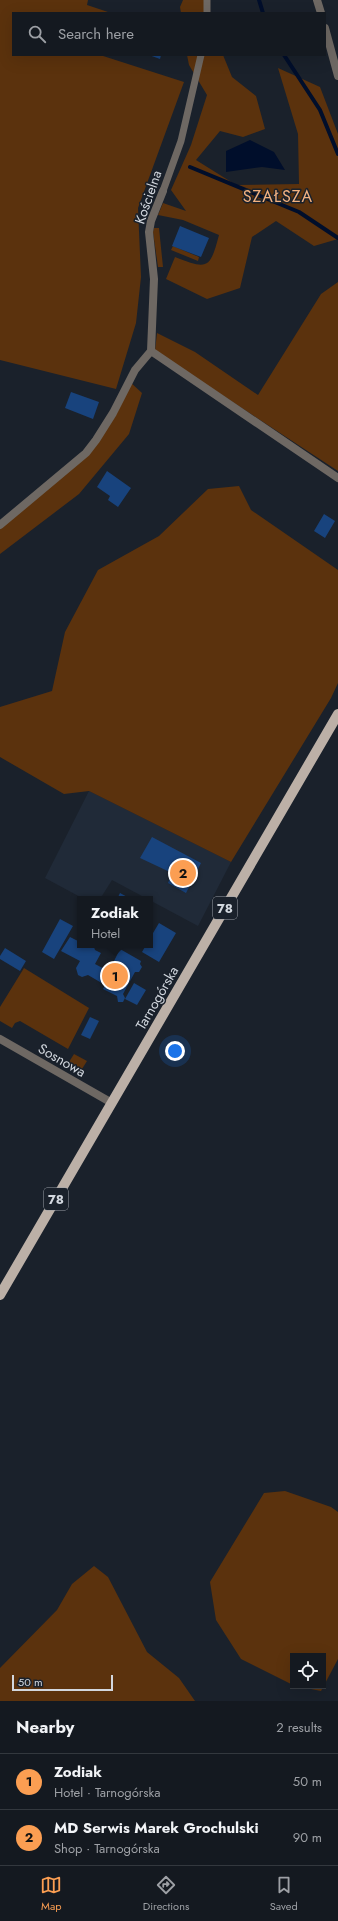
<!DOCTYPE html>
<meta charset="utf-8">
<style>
:root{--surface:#141920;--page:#21262d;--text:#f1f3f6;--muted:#9da0a5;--line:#33383e;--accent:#fb9e52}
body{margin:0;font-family:Jost,sans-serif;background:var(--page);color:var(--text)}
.controls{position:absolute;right:12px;bottom:12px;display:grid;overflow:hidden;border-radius:0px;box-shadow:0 4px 16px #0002}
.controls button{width:36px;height:36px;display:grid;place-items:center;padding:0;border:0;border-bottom:1px solid var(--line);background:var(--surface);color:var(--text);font:20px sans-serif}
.scale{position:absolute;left:12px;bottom:10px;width:101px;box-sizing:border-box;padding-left:4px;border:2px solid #d2d7de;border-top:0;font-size:11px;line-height:14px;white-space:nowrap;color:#d2d7de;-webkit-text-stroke:3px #1a212b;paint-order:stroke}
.you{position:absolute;left:175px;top:1051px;width:14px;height:14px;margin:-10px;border:3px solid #fff;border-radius:50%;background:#1a73e8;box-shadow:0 0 0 6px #1a73e833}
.badge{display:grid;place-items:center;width:26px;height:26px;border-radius:50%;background:var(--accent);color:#111;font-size:13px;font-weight:700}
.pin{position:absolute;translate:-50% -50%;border:2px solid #fff;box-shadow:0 1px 4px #0006}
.popup{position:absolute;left:77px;top:896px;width:76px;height:52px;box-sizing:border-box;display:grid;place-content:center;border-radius:0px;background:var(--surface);filter:drop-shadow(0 1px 3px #0005);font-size:13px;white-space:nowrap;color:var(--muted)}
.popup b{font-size:15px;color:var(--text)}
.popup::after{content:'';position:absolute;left:50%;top:100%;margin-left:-8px;border:8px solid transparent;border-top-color:var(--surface)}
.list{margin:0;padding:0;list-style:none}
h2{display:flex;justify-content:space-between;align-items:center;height:52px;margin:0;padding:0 16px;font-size:17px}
h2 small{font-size:13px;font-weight:400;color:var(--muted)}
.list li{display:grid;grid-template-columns:26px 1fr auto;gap:12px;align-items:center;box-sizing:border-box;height:56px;padding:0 16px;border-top:1px solid var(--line)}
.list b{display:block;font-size:15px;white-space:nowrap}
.list p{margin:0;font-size:13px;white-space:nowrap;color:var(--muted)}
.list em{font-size:13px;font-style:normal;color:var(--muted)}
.icon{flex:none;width:22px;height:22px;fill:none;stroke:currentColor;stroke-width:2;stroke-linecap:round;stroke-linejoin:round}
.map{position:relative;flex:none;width:338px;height:1701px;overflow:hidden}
.search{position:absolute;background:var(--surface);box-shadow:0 4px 16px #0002;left:12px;right:12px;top:12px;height:44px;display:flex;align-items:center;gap:10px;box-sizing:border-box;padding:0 14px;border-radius:0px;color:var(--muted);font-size:15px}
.sheet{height:164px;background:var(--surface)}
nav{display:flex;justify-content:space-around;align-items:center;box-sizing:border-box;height:56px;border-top:1px solid var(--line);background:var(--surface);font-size:11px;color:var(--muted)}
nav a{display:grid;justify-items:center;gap:2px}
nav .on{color:var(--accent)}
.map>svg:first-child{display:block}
.built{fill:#202a38}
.green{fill:#5b320d}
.water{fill:#000e2b}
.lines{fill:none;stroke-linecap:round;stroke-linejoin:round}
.stream{stroke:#000e2b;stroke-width:4}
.building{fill:#18437d}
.service{stroke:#6e6863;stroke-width:7}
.minor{stroke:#6e6863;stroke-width:8}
.primary{stroke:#bcb0a7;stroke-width:10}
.labels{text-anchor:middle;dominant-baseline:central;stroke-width:3;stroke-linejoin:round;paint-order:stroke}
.shield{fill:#1a212b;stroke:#9ba0a8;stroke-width:1}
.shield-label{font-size:13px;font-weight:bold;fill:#d2d7de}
.street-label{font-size:14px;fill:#d2d7de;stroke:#1a212b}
.quarter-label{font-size:16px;letter-spacing:1px;fill:#f2b180;stroke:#1a212b}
</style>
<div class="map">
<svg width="338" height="1701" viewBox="0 0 338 1701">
<rect width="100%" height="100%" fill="#1a212b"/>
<path class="built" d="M89 791 231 862 198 926 112 880 100 899H84L45 878Z"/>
<path class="green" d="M0 0H88L87 5 111 13H13V55H100L184 82 138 208 141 277 136 323 116 389 0 360Z
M183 0H207L210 13H181L180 7Z
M187 55H223L232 77 256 96 265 129 243 137 220 131 196 160 236 185 299 184 298 134 278 68 320 87 338 134V239L314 246 276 221 252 237 240 288 207 299 166 279 175 257C208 270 210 269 219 235L183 220 158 215 163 203 186 211 171 190 191 145 207 95 189 65Z
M154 228H159L163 267H158L153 232Z
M173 246 199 257 198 261 171 250Z
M338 282V471L155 351 157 333 195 352 258 395 321 294Z
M129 381 142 393 129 434 79 494 0 554V525L86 453Z
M239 486 251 510 338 570V683L331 698 231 862 89 791 64 794 0 757V707L52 691 65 632 98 570 159 536 208 489Z
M24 968 89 1008 68 1049 20 1021 15 1023 12 1028 0 1021V1007Z
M74 1054 87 1061 82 1069 69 1062Z
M285 1491 331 1507 338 1512V1659L321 1691 296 1686H323V1656H293V1685L241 1659 216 1620 210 1582 264 1493Z
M94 1566 108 1577 147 1652 179 1678 195 1701H0V1668L57 1610 72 1584Z"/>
<path class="water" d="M250 140 274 152 285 170 262 167 226 172V151Z"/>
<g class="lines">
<path class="stream" d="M259 0 263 13
M284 55 320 110 338 154
M190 167 299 212 338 238"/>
</g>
<path class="building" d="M149 55H161L160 59Z
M180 226 209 238 201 257 172 246Z
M71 392 99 402 93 419 65 408Z
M107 471 131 488 118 507 108 500 110 496 97 487Z
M324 514 335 521 325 538 314 531Z
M152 837 201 863 186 893 168 883 172 873 140 858Z
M120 893 131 899H117Z
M60 919 73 926 54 959 42 952Z
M159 923 176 933 159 962 142 952 146 945H150V938Z
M70 937 80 942V945L94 947 95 950 101 953 95 964 112 973 117 963 114 961 120 949 141 961 140 964 142 967 139 972H135L123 994 125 998 123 1002H118L117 996 103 989 105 985 88 975 82 977 78 975 76 968 80 961 61 951Z
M5 948 26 961 20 971 0 959V956Z
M134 983 146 990 137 1005 125 999Z
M90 1017 99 1021 90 1039 81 1035Z"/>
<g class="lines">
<path class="service" d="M207 0V13
M163 191 181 141 201 55"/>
<path class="minor" d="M317 0 321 13
M325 28 338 76
M151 351 338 478
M0 525 86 453 96 440 113 413 135 370 151 351 154 279 149 232 151 221 163 191
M0 1039 112 1103"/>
<path class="primary" d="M0 1295 338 714"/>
</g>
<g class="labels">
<g class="shield">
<rect x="213" y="897" width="24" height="22" rx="3"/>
<rect x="44" y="1188" width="24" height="22" rx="3"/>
</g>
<g class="shield-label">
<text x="225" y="908">78</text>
<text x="56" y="1199">78</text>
</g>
<g class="street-label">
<text transform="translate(148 197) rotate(-71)">Kościelna</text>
<text transform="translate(157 998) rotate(-60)">Tarnogórska</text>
<text transform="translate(62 1060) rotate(30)">Sosnowa</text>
</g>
<g class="quarter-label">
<text x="278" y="196">SZAŁSZA</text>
</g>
</g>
</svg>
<div class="controls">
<button><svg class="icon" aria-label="locate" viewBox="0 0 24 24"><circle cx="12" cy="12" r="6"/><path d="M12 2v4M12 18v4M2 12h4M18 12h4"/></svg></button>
</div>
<div class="scale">50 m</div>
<div class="you"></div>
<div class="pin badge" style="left:115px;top:976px">1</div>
<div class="popup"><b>Zodiak</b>Hotel</div>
<div class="pin badge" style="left:183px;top:873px">2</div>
<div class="search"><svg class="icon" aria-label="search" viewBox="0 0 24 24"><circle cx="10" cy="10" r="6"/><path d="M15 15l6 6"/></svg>Search here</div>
</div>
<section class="sheet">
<h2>Nearby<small>2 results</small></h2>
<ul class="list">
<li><span class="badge">1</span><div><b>Zodiak</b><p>Hotel · Tarnogórska</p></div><em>50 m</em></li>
<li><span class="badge">2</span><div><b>MD Serwis Marek Grochulski</b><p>Shop · Tarnogórska</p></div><em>90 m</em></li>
</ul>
</section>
<nav>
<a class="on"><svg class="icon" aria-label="map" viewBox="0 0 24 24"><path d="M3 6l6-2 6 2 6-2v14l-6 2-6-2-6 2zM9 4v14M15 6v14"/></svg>Map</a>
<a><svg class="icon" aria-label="directions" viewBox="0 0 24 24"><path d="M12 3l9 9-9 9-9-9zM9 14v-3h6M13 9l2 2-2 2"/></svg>Directions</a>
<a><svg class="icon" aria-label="saved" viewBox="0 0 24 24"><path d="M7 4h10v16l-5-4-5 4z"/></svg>Saved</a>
</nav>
